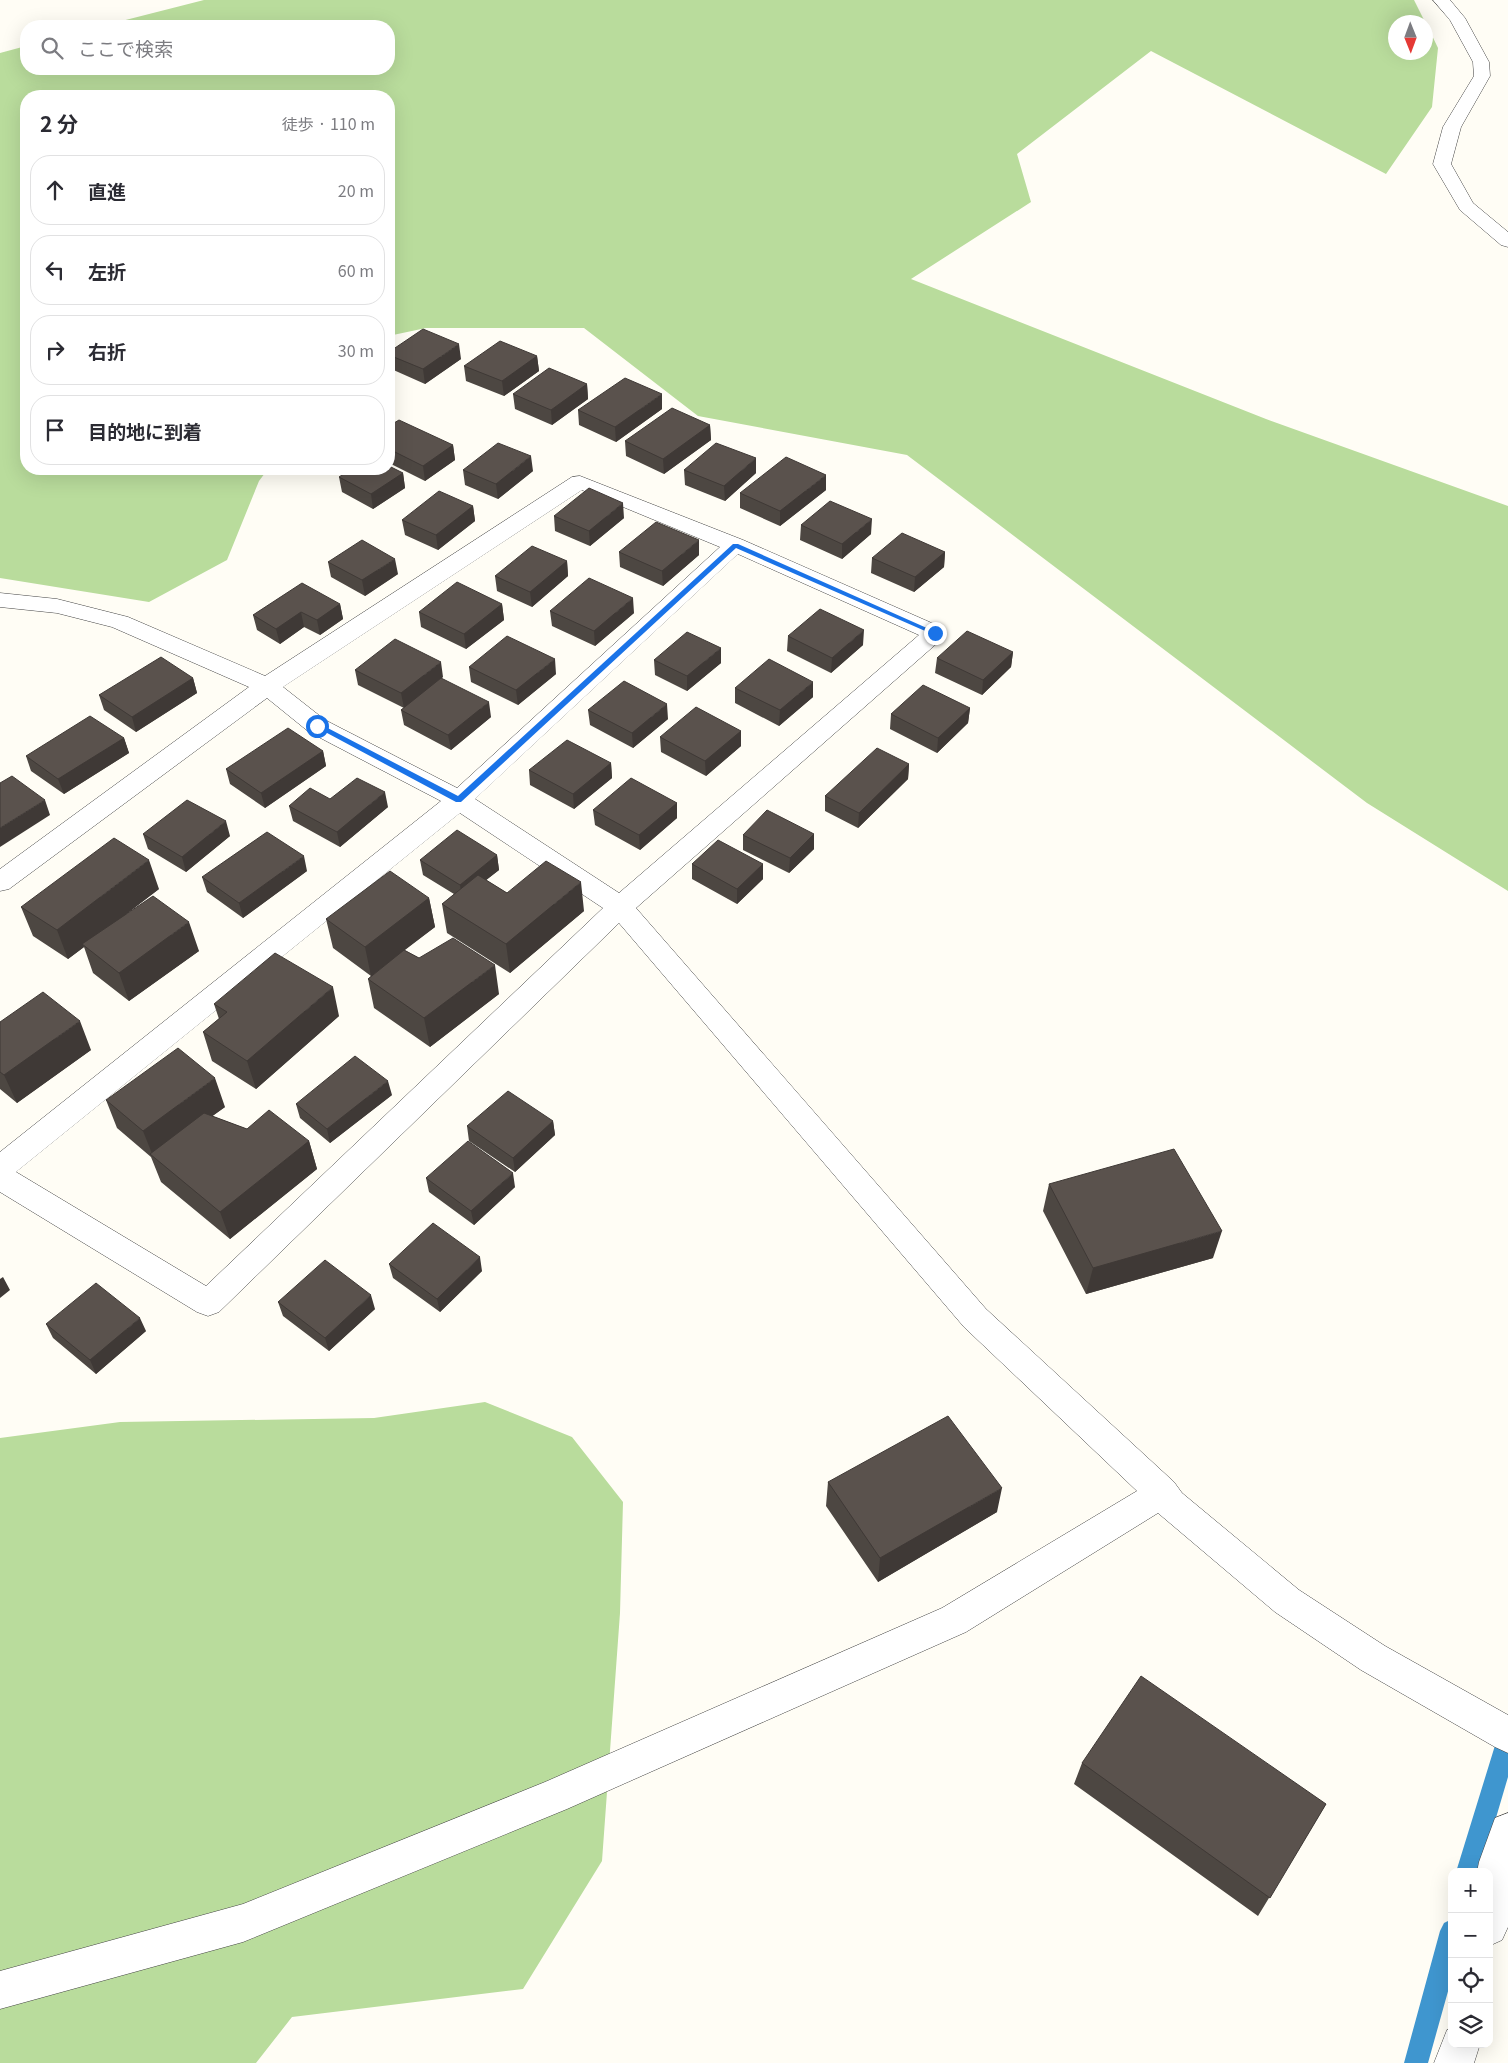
<!DOCTYPE html>
<html lang="ja">
<meta charset="utf-8">
<style>
:root{--surface:#fff;--page:#f7f7f7;--text:#2b2b33;--muted:#7c7c81;--line:#e1e1e2}
body{margin:0;font-family:Georgia,"Noto Sans JP",serif;background:var(--page);color:var(--text)}
.controls{position:absolute;right:15px;bottom:15px;display:grid;overflow:hidden;border-radius:10px;box-shadow:0 5px 20px #0002}
.controls button{width:45px;height:45px;display:grid;place-items:center;padding:0;border:0;border-bottom:1px solid var(--line);background:var(--surface);color:var(--text);font:25px sans-serif}
.compass{position:absolute;left:1388px;top:15px;width:45px;height:45px;border-radius:50%;background:var(--surface);box-shadow:0 5px 20px #0002;rotate:179deg}
.stop{position:absolute;width:15px;height:15px;margin:-11px;border:4px solid #1a73e8;border-radius:50%;background:#fff}
.stop.end{background:#1a73e8;border-color:#fff;box-shadow:0 1px 5px #0008}
.list{margin:0;padding:0;list-style:none}
h2{display:flex;justify-content:space-between;align-items:center;height:65px;margin:0;padding:0 20px;font-size:21px}
h2 small{font-size:16px;font-weight:400;color:var(--muted)}
.list li{display:grid;grid-template-columns:32px 1fr auto;gap:15px;align-items:center;box-sizing:border-box;height:70px;margin:0 10px 10px;padding:0 10px;border:1px solid var(--line);border-radius:20px}
.list b{display:block;font-size:19px;white-space:nowrap}
.list em{font-size:16px;font-style:normal;color:var(--muted)}
.icon{flex:none;width:28px;height:28px;fill:none;stroke:currentColor;stroke-width:2;stroke-linecap:round;stroke-linejoin:round}
.map{position:relative;flex:none;width:1508px;height:2063px;overflow:hidden}
.search{position:absolute;background:var(--surface);box-shadow:0 5px 20px #0002;left:20px;top:20px;width:375px;height:55px;display:flex;align-items:center;gap:12px;box-sizing:border-box;padding:0 18px;border-radius:20px;color:var(--muted);font-size:19px}
.panel{position:absolute;background:var(--surface);box-shadow:0 5px 20px #0002;left:20px;top:90px;width:375px;height:385px;border-radius:20px}
.map>svg:first-child{display:block}
.forest{fill:#b9dc9c}
.lines{fill:none;stroke-linecap:round;stroke-linejoin:round}
.stream{fill:#3f96cf;fill-rule:evenodd}
.minor-casing{stroke:#444;stroke-width:1}
.minor{fill:#fff;fill-rule:evenodd}
.wall{fill:#4d4742}
.shaded-wall{fill:#3f3936}
.building{fill:#5a524d;stroke:#3f3936}
.route{fill:#1a73e8}
</style>
<div class="map">
<svg width="1508" height="2063" viewBox="0 0 1508 2063">
<rect width="100%" height="100%" fill="#fffdf5"/>
<path class="forest" d="M204 0H1414L1425 22H1396V52H1426V23L1438 48 1432 107 1386 174 1151 51 1017 154 1031 202 911 279 1266 419 1508 506V891L1367 803 907 455 698 416 584 328H426L393 335 389 338V96H26V469H268L259 481 227 560 149 602 0 578V53L26 46V69H389V26H102Z
M485 1402 572 1437 623 1502 620 1613 602 1861 523 1989 292 2017 256 2063H0V1438L120 1422 374 1418Z"/>
<g class="lines">
<path class="stream" d="M1508 1728V1777L1480 1872H1456L1497 1739 1500 1731Z
M1452 1919V1977L1428 2063H1404L1440 1931 1444 1923Z"/>
<defs>
<path id="minor" d="M1433 0H1450L1465 18 1489 62 1490 76 1461 127 1451 164 1473 203 1508 232V247L1501 245 1460 210 1433 164 1443 127 1474 76 1473 62 1450 20Z
M580 476 743 540 943 628 946 633 943 638 636 908 986 1309 1174 1482 1182 1493 1299 1590 1385 1646 1508 1715V1753L1495 1747 1361 1670 1275 1612 1158 1513 966 1632 567 1809 243 1942 0 2009V1971L243 1904 545 1782 942 1608 1137 1491 964 1327 619 923 219 1312 208 1316 197 1312 0 1192V1152L441 801 309 732 267 698 9 889 0 891V869L249 687 112 627 57 613 0 607V593L57 599 128 617 265 676 572 477ZM582 490 720 547 457 788 325 720 283 687ZM738 554 919 635 619 893 475 799ZM460 813 603 908 206 1286 16 1172Z
M1508 1813V1927L1502 1940 1489 1946V1872H1477L1479 1862 1495 1818Z
M1452 2028V2044H1480L1474 2063H1434L1447 2030Z"/>
</defs>
<use href="#minor" class="minor-casing"/>
<use href="#minor" class="minor"/>
</g>
<path class="wall" d="M389 352 461 359 425 384 389 368Z
M537 356 539 371 504 396 466 381 464 366Z
M587 384 588 399 552 425 515 409 513 394Z
M662 409 616 442 579 425 578 410Z
M710 425 711 440 664 474 626 456 625 441Z
M389 426 453 445 455 460 425 481 389 463Z
M463 470 533 471 498 499 465 485Z
M684 470 756 473 725 501 685 485Z
M403 473 405 488 373 509 342 492 339 477Z
M826 490 780 526 740 508V493Z
M473 506 475 521 438 550 405 535 402 520Z
M554 516 624 518 590 546 555 531Z
M801 525 871 534 842 559 800 540Z
M619 552 699 555 663 586 620 567Z
M945 552 944 567 914 592 871 573 872 558Z
M567 561 568 576 532 607 497 591 495 576Z
M328 562 398 574 365 596 331 577Z
M340 604 343 619 320 635 304 627 280 644 257 630 253 615Z
M502 604 504 620 466 649 421 627 419 612Z
M550 611 634 613 595 646 552 626Z
M788 636 863 645 831 673 787 651Z
M1013 652 1011 667 982 695 935 673 937 658Z
M654 660 721 663 687 691 655 675Z
M469 667 556 674 518 705 471 682Z
M355 670 443 677 441 678 491 717 451 750 404 725 401 710 404 708 358 685Z
M193 678 197 693 136 732 104 710 99 695Z
M735 688 813 697 779 726 735 703Z
M970 708 968 723 937 753 890 729 891 714Z
M588 710 668 719 633 748 590 725Z
M741 731V746L706 776 661 752 660 737Z
M124 738 129 753 64 794 31 771 26 756Z
M323 751 326 766 265 808 230 784 226 769Z
M611 763 612 778 574 809 530 785 529 770Z
M909 764 908 779 858 828 825 811V796Z
M330 799 388 807 340 847 293 821 289 806Z
M677 803V818L640 850 595 825 593 810Z
M143 834 230 836 186 872 148 849Z
M743 835 814 849 789 873 743 850Z
M497 855 499 870 486 880 507 893 584 911 510 973 447 933 442 904 454 894 423 875 420 860Z
M692 864H763V879L737 904 692 879Z
M307 871 243 918 207 892 202 877Z
M159 889 126 914 199 951 129 1001 93 973 84 947 68 959 33 936 21 907Z
M429 898 435 927 404 950 419 958 499 994 430 1047 374 1008 368 979 371 976 333 948 326 919Z
M214 1004 339 1016 256 1089 212 1061 203 1032 219 1019Z
M0 1022 91 1050 17 1103 0 1089Z
M392 1095 330 1143 300 1118 296 1104Z
M106 1100 225 1107 212 1116 247 1129 309 1141 317 1169 230 1239 161 1182 151 1157 117 1128Z
M553 1121 555 1135 515 1172 469 1141 467 1126Z
M426 1178 515 1187 474 1225 429 1192Z
M1049 1184 1213 1258 1086 1294 1043 1211Z
M389 1264 482 1271 440 1312 393 1278Z
M278 1302 375 1309 329 1351 283 1316Z
M46 1324 146 1331 96 1374 53 1338Z
M828 1482 997 1512 878 1582 826 1506Z
M1082 1763 1326 1804 1258 1916 1074 1784Z"/>
<path class="shaded-wall" d="M459 344 461 359 425 384 423 369Z
M537 356 539 371 504 396 502 381Z
M587 384 588 399 552 425 551 410Z
M389 390 390 400 389 401Z
M662 394V409L616 442 615 427Z
M710 425 711 440 664 474 663 459Z
M453 445 455 460 425 481 423 466Z
M531 456 533 471 498 499 496 484Z
M756 458V473L725 501 724 486Z
M403 473 405 488 373 509 371 494Z
M826 475V490L780 526V511Z
M623 503 624 518 590 546 589 531Z
M473 506 475 521 438 550 436 535Z
M872 519 871 534 842 559V544Z
M699 540V555L663 586 662 571Z
M945 552 944 567 914 592 915 577Z
M395 559 398 574 365 596 362 580Z
M567 561 568 576 532 607 530 592Z
M633 598 634 613 595 646 594 631Z
M340 604 343 619 320 635 317 620Z
M502 604 504 620 466 649 464 634Z
M301 612 304 627 280 644 276 629Z
M864 630 863 645 831 673 832 658Z
M721 648V663L687 691V676Z
M1013 652 1011 667 982 695 983 680Z
M555 659 556 674 518 705 516 690Z
M441 662 443 677 404 708 401 693Z
M193 678 197 693 136 732 132 717Z
M813 682V697L779 726 780 710Z
M489 702 491 717 451 750 448 735Z
M667 704 668 719 633 748 632 733Z
M970 708 968 723 937 753 938 738Z
M741 731V746L706 776 705 761Z
M124 738 129 753 64 794 58 779Z
M323 751 326 766 265 808 261 793Z
M611 763 612 778 574 809 573 794Z
M909 764 908 779 858 828 859 813Z
M385 792 388 807 340 847 337 832Z
M45 800 50 815 0 847V828Z
M677 803V818L640 850 639 835Z
M226 821 230 836 186 872 182 857Z
M814 834V849L789 873 790 858Z
M497 855 499 870 462 899 460 885Z
M304 856 307 871 243 918 239 903Z
M149 860 159 889 85 946 82 944 84 947 68 959 57 930Z
M763 864V879L737 904V889Z
M581 882 584 911 510 973 506 944Z
M429 898 435 927 371 976 365 947Z
M189 922 199 951 129 1001 119 973Z
M495 965 499 994 430 1047 424 1018Z
M333 987 339 1016 256 1089 247 1061Z
M80 1021 91 1050 17 1103 4 1075Z
M215 1078 225 1107 155 1158 153 1156 143 1131Z
M388 1081 392 1095 330 1143 327 1129Z
M553 1121 555 1135 515 1172 513 1158Z
M309 1141 317 1169 230 1239 220 1212Z
M513 1173 515 1187 474 1225 471 1211Z
M1222 1231 1213 1258 1086 1294 1093 1268Z
M480 1257 482 1271 440 1312 437 1299Z
M3 1277 10 1290 0 1298V1279Z
M371 1295 375 1309 329 1351 325 1338Z
M140 1318 146 1331 96 1374 90 1360Z
M1002 1488 997 1512 878 1582 880 1558Z"/>
<path class="building" d="M423 329 459 344 423 369 389 355V352Z
M500 341 537 356 502 381 464 366Z
M549 368 587 384 551 410 513 394Z
M625 378 662 394 615 427 578 410Z
M672 408 710 425 663 459 625 441Z
M399 420 453 445 423 466 389 449V426Z
M498 443 531 456 496 484 463 470Z
M716 443 756 458 724 486 684 470Z
M786 457 826 475 780 511 740 493Z
M389 466 403 473 371 494 339 477 351 469H389Z
M589 488 623 503 589 531 554 516Z
M439 491 473 506 436 535 402 520Z
M830 501 872 519 842 544 801 525Z
M656 522 699 540 662 571 619 552Z
M902 533 945 552 915 577 872 558Z
M362 540 395 559 362 580 328 562Z
M532 546 567 561 530 592 495 576Z
M589 578 633 598 594 631 550 611Z
M457 582 502 604 464 634 419 612Z
M302 583 340 604 317 620 301 612 276 629 253 615Z
M820 609 864 630 832 658 788 636Z
M967 631 1013 652 983 680 937 658Z
M687 632 721 648 687 676 654 660Z
M507 636 555 659 516 690 469 667Z
M395 639 441 662 401 693 355 670Z
M161 657 193 678 132 717 99 695Z
M769 659 813 682 780 710 735 688Z
M441 678 489 702 448 735 401 710Z
M624 681 667 704 632 733 588 710Z
M923 685 970 708 938 738 891 714Z
M696 707 741 731 705 761 660 737Z
M90 716 124 738 58 779 26 756Z
M288 728 323 751 261 793 226 769Z
M567 740 611 763 573 794 529 770Z
M877 748 909 764 859 813 825 796Z
M12 776 45 800 0 828V783Z
M357 778 385 792 337 832 289 806 310 788 330 799Z
M631 778 677 803 639 835 593 810Z
M187 800 226 821 182 857 143 834Z
M767 810 814 834 790 858 743 835Z
M457 830 497 855 460 885 420 860Z
M267 832 304 856 239 903 202 877Z
M114 838 149 860 57 930 21 907Z
M718 840 763 864 737 889 692 864Z
M546 861 581 882 506 944 442 904 478 875 507 893Z
M390 871 429 898 365 947 326 919Z
M153 896 189 922 119 973 82 944Z
M453 938 495 965 424 1018 368 979 404 950 419 958Z
M275 953 333 987 247 1061 203 1032 227 1012 214 1004Z
M43 992 80 1021 4 1075 0 1072V1022Z
M178 1048 215 1078 143 1131 106 1100Z
M355 1056 388 1081 327 1129 296 1104Z
M508 1091 553 1121 513 1158 467 1126Z
M269 1110 309 1141 220 1212 150 1154 204 1113 247 1129Z
M468 1141 513 1173 471 1211 426 1178Z
M1174 1149 1222 1231 1093 1268 1049 1184Z
M433 1223 480 1257 437 1299 389 1264Z
M325 1260 371 1295 325 1338 278 1302Z
M96 1283 140 1318 90 1360 46 1324Z
M948 1416 1002 1488 880 1558 828 1482Z
M1141 1676 1326 1804 1270 1898 1082 1763Z"/>
<path class="route" d="M733 544H738L938 633 932 634 736 548 461 802H456L314 726 320 724 458 796Z"/>
</svg>
<div class="controls">
<button>+</button>
<button>−</button>
<button><svg class="icon" aria-label="locate" viewBox="0 0 24 24"><circle cx="12" cy="12" r="6"/><path d="M12 2v4M12 18v4M2 12h4M18 12h4"/></svg></button>
<button><svg class="icon" aria-label="layers" viewBox="0 0 24 24"><path d="M12 4l9 5-9 5-9-5zM3 14l9 5 9-5"/></svg></button>
</div>
<svg class="compass" viewBox="-18 -18 36 36"><path d="M0-13l5 13h-10z" fill="#e53935"/><path d="M0 13l5-13h-10z" fill="#7c7c81"/></svg>
<div class="stop" style="left:317px;top:726px"></div>
<div class="stop end" style="left:935px;top:633px"></div>
<div class="search"><svg class="icon" aria-label="search" viewBox="0 0 24 24"><circle cx="10" cy="10" r="6"/><path d="M15 15l6 6"/></svg>ここで検索</div>
<section class="panel">
<h2>2 分<small>徒歩 · 110 m</small></h2>
<ul class="list">
<li><svg class="icon" aria-label="ahead" viewBox="0 0 24 24"><path d="M12 20V5M6 11l6-6 6 6"/></svg><div><b>直進</b></div><em>20 m</em></li>
<li><svg class="icon" aria-label="left" viewBox="0 0 24 24"><path d="M17 20v-9H6M10 6l-5 5 5 5"/></svg><div><b>左折</b></div><em>60 m</em></li>
<li><svg class="icon" aria-label="right" viewBox="0 0 24 24"><path d="M7 20v-9h11M14 6l5 5-5 5"/></svg><div><b>右折</b></div><em>30 m</em></li>
<li><svg class="icon" aria-label="arrive" viewBox="0 0 24 24"><path d="M6 21V4h12l-3 4 3 4H6"/></svg><div><b>目的地に到着</b></div></li>
</ul>
</section>
</div>
